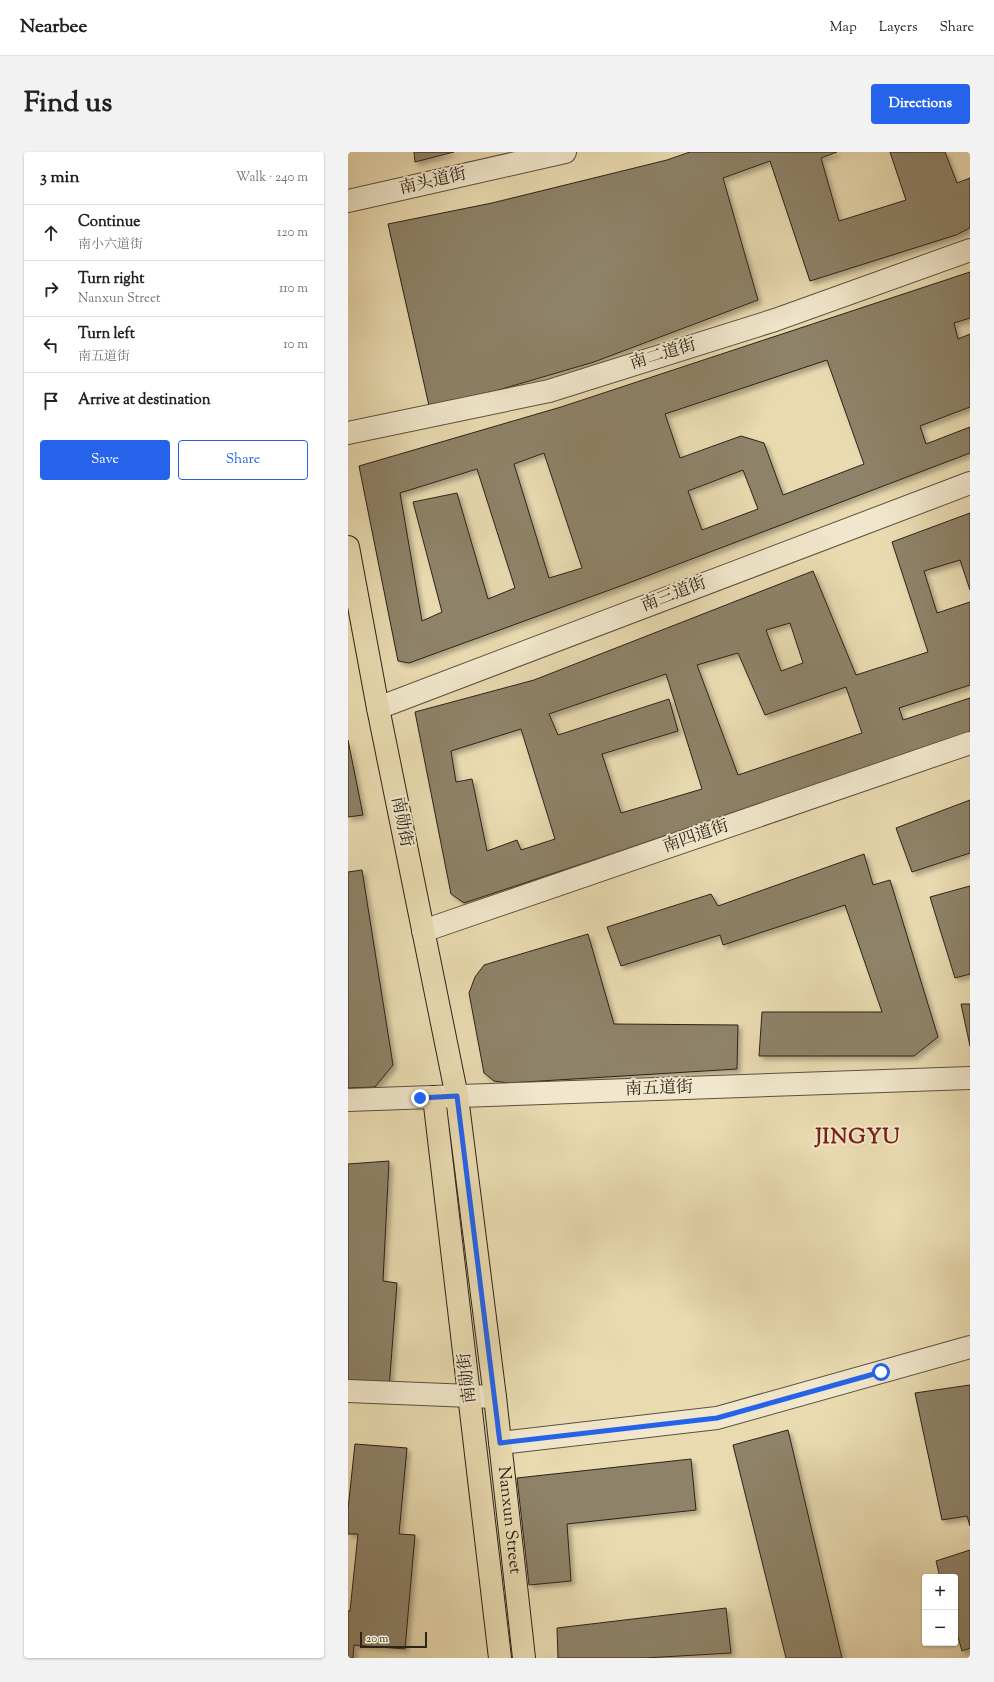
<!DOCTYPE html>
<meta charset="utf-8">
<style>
:root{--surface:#fff;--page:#f2f2f2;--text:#222;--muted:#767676;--line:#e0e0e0;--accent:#2563eb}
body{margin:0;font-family:"Sorts Mill Goudy","Noto Serif SC",serif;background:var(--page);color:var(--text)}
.controls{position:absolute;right:12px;bottom:12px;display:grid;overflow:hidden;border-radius:4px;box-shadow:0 1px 3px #0004}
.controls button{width:36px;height:36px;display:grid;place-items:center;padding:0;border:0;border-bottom:1px solid var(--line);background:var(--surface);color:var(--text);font:20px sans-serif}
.scale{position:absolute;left:12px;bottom:10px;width:67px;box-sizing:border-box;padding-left:4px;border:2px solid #2c2319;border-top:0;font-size:11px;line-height:14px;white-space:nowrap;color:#2c2319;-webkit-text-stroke:3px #f1e7cc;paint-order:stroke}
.stop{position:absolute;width:12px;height:12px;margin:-9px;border:3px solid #2563eb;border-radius:50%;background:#fff}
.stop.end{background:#2563eb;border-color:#fff;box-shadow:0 1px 4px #0008}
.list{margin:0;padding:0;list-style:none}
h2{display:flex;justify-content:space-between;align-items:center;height:52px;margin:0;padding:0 16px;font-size:17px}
h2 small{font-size:13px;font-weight:400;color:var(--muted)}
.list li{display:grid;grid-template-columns:26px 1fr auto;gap:12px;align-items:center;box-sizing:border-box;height:56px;padding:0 16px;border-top:1px solid var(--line)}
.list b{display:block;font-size:15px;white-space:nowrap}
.list p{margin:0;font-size:13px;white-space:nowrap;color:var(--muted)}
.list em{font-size:13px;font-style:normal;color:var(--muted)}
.actions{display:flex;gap:8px;padding:12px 16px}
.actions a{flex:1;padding:9px 0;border:1px solid var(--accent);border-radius:4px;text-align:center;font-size:14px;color:var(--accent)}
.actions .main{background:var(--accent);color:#fff}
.icon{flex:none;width:22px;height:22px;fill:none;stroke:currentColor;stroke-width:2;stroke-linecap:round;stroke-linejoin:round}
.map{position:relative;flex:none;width:622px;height:1506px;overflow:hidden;border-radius:4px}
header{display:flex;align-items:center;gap:24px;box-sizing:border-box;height:56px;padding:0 20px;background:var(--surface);border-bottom:1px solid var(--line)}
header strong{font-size:19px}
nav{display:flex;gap:22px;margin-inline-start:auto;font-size:14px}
.intro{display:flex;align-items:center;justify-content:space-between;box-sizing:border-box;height:96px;padding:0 24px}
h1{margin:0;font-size:28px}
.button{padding:10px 18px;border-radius:4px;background:var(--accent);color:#fff;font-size:14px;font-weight:700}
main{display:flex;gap:24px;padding:0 24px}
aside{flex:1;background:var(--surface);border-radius:4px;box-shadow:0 1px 3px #0004}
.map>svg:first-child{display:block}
.building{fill:#8e8268;stroke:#2c2319;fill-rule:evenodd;filter:url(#shadow)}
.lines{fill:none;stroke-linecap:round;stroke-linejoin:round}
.minor-casing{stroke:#5b513f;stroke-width:24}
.major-casing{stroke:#2c2319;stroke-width:24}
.minor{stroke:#f1e7cc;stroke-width:22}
.major{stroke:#e9dab0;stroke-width:22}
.route{stroke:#2563eb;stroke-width:5}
.labels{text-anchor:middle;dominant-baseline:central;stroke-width:4;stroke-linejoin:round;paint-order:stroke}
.street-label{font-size:17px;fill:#2c2319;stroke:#f1e7cc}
.district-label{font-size:21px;font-weight:bold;letter-spacing:1px;fill:#7a1f14;stroke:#f1e7cc}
</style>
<header>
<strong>Nearbee</strong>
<nav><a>Map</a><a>Layers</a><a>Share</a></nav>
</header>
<div class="intro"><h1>Find us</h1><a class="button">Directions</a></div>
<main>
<aside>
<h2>3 min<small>Walk · 240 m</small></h2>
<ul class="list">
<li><svg class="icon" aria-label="ahead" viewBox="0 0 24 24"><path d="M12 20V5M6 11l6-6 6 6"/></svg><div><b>Continue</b><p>南小六道街</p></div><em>120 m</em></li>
<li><svg class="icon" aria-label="right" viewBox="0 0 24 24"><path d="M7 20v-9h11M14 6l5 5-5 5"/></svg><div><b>Turn right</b><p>Nanxun Street</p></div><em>110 m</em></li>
<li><svg class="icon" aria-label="left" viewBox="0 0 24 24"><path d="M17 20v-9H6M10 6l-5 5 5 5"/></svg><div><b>Turn left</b><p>南五道街</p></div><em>10 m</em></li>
<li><svg class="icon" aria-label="arrive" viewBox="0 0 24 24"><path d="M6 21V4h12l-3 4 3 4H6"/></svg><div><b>Arrive at destination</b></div></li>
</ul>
<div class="actions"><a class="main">Save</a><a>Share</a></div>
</aside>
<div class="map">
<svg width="622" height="1506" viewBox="0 0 622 1506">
<defs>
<filter id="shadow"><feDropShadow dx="3.5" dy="3.5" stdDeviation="2" flood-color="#0004"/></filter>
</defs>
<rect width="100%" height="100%" fill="#e9dab0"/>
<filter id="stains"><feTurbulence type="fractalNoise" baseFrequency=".005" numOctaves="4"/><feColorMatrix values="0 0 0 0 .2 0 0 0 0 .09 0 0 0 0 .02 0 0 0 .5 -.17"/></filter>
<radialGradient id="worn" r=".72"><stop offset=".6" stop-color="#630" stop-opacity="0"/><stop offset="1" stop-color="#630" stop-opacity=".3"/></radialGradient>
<path class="building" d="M66 0H106L67 10Z
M342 0H489L473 6 491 69 558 48 542 0H597L609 31 622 26V76L608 83 462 129 422 9 375 26 410 148 246 210 82 258 40 72 144 51 319 8Z
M622 120V166L606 171 610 187 622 182V255L572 274 578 292 622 275V301L278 432 61 511 50 509 11 314 213 255ZM479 208 516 312 435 343 416 291 393 284 332 306 317 262ZM196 301 234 416 201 426 166 312ZM129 317 167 436 140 447 109 341 65 350 94 460 74 469 52 341ZM395 318 410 357 354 378 340 339Z
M622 361V438L612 408 576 419 589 461 622 450V533L551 556 555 568 622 546V583L116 751 103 742 67 560 186 528 465 419 508 523 580 500 544 390ZM442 471 455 511 433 519 418 478ZM390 501 417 563 498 535 514 581 390 623 349 513ZM318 522 354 637 273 661 254 602 330 579 321 547 210 583 201 562ZM173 577 207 687 173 698 169 688 139 699 124 627 108 630 103 599Z
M0 588 15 663 0 665Z
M622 648V701L564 720 548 676Z
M516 702 525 733 542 728 590 885 566 904H411L414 860H534L497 753 375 793 372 783 273 814 259 775 363 742 370 754Z
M14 718 45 913 27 935 0 936V720Z
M622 734V822L607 826 582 745Z
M240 782 266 872 390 873 389 917 160 931 146 929 136 921 121 841 127 825 136 813Z
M613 852H622V894Z
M41 1009 35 1129 49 1131 41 1237 0 1235V1012Z
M622 1233V1374L619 1364 594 1368 567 1241Z
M440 1278 494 1506H438L385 1293Z
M7 1292 59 1296 51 1382 67 1383 57 1497 6 1493 5 1506H0V1459H2L10 1382H0V1357Z
M343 1307 348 1358 219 1372 223 1429 181 1433 169 1326Z
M622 1398V1496L614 1499 607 1475V1425H592L588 1409Z
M378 1456 383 1501 297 1506H210L209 1476Z"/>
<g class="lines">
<defs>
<path id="minor" d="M0 49 217 0
M0 281 201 239 427 168 622 98
M30 556 622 331
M75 779 622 591
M0 948 622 926
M0 1239 147 1245
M152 1291 369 1266 622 1195"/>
<g id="major">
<path id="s1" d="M0 395 30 556 109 945 147 1245 176 1506"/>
<path d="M86 945 152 1506"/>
</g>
</defs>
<use href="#minor" class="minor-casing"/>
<use href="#major" class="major-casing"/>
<use href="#minor" class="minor"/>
<use href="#major" class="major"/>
</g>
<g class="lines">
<path class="route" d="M72 946 109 944 152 1291 369 1266 533 1220"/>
</g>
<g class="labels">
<g class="street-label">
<text transform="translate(85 30) rotate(-13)">南头道街</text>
<text transform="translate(315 203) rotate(-17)">南二道街</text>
<text transform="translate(326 443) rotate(-21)">南三道街</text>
<text transform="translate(53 670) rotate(79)">南勋街</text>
<text transform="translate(348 685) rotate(-19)">南四道街</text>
<text transform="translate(311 937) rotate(-2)">南五道街</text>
<text transform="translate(120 1226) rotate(-97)">南勋街</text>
<text stroke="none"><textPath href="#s1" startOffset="987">Nanxun Street</textPath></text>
</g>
<g class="district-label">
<text x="510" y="986">JINGYU</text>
</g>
</g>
<rect width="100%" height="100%" filter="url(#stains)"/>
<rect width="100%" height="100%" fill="url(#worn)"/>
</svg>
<div class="controls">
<button>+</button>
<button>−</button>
</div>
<div class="scale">20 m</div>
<div class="stop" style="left:533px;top:1220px"></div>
<div class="stop end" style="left:72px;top:946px"></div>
</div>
</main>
